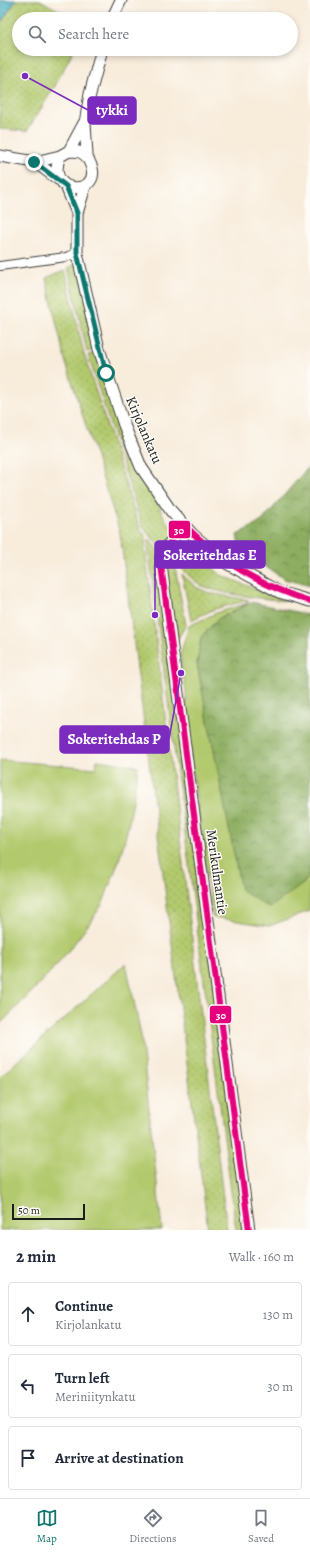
<!DOCTYPE html>
<meta charset="utf-8">
<style>
:root{--surface:#fff;--page:#f6f6f7;--text:#1f2937;--muted:#747a83;--line:#e0e1e3;--accent:#0f766e}
body{margin:0;font-family:Alegreya,serif;background:var(--page);color:var(--text)}
.scale{position:absolute;left:12px;bottom:10px;width:73px;box-sizing:border-box;padding-left:4px;border:2px solid #1c1c1c;border-top:0;font-size:11px;line-height:14px;white-space:nowrap;color:#1c1c1c;-webkit-text-stroke:3px #fdfcf7;paint-order:stroke}
.stop{position:absolute;width:12px;height:12px;margin:-9px;border:3px solid #0f766e;border-radius:50%;background:#fff}
.stop.end{background:#0f766e;border-color:#fff;box-shadow:0 1px 4px #0008}
.list{margin:0;padding:0;list-style:none}
h2{display:flex;justify-content:space-between;align-items:center;height:52px;margin:0;padding:0 16px;font-size:17px}
h2 small{font-size:13px;font-weight:400;color:var(--muted)}
.list li{display:grid;grid-template-columns:26px 1fr auto;gap:12px;align-items:center;box-sizing:border-box;height:64px;margin:0 8px 8px;padding:0 8px;border:1px solid var(--line);border-radius:4px}
.list b{display:block;font-size:15px;white-space:nowrap}
.list p{margin:0;font-size:13px;white-space:nowrap;color:var(--muted)}
.list em{font-size:13px;font-style:normal;color:var(--muted)}
.icon{flex:none;width:22px;height:22px;fill:none;stroke:currentColor;stroke-width:2;stroke-linecap:round;stroke-linejoin:round}
.map{position:relative;flex:none;width:310px;height:1230px;overflow:hidden}
.search{position:absolute;background:var(--surface);box-shadow:0 2px 6px #0003;left:12px;right:12px;top:12px;height:44px;display:flex;align-items:center;gap:10px;box-sizing:border-box;padding:0 14px;border-radius:22px;color:var(--muted);font-size:15px}
.sheet{height:268px;background:var(--surface)}
nav{display:flex;justify-content:space-around;align-items:center;box-sizing:border-box;height:56px;border-top:1px solid var(--line);background:var(--surface);font-size:11px;color:var(--muted)}
nav a{display:grid;justify-items:center;gap:2px}
nav .on{color:var(--accent)}
.map>svg:first-child{display:block}
.grass{fill:#b2c96d;stroke:#677244}
.forest{fill:url(#forest-crowns);stroke:#54643e}
.park{fill:url(#park-dots);stroke:#677244}
.water{fill:url(#water-rules);stroke:#346972}
.lines{fill:none;stroke-linecap:round;stroke-linejoin:round}
.street-casing{stroke:#3d3b39;stroke-width:10}
.secondary-casing{stroke:#3d3b39;stroke-width:13}
.street{stroke:#fff;stroke-width:8}
.secondary{stroke:#fff;stroke-width:11}
.bus-1-casing{stroke:#fdfcf7;stroke-width:9}
.bus-1{stroke:#e5007d;stroke-width:6}
.route{stroke:#0f766e;stroke-width:5}
.labels{text-anchor:middle;dominant-baseline:central;stroke-width:3;stroke-linejoin:round;paint-order:stroke}
.street-label{font-size:14px;fill:#1c1c1c;stroke:#fdfcf7}
.leader{fill:none;stroke:#7b2cbf;stroke-width:1.5}
.callout-dot{fill:#7b2cbf;stroke:#fdfcf7;stroke-width:1.5}
.callout{fill:#7b2cbf;stroke:#7b2cbf;stroke-width:1.5}
.callout-label{font-size:15px;text-anchor:middle;font-weight:bold;fill:#fff}
.line-badge{stroke:#fdfcf7;stroke-width:1.5}
.badge-label{font-size:11px;text-anchor:middle;font-weight:bold;fill:#fff}
</style>
<div class="map">
<svg width="310" height="1230" viewBox="0 0 310 1230">
<defs>
<pattern id="forest-crowns" width="20" height="18" patternUnits="userSpaceOnUse"><rect width="20" height="18" fill="#8dad60"/><path d="M2 6a3 3 0 1 1 6 0M12 15a3 3 0 1 1 6 0" fill="none" stroke="#728c4e"/></pattern>
<pattern id="park-dots" width="8" height="8" patternUnits="userSpaceOnUse"><rect width="8" height="8" fill="#b2c96d"/><path d="M2 2h.1M6 6h.1" fill="none" stroke="#98ac5e" stroke-width="1.8" stroke-linecap="round"/></pattern>
<pattern id="water-rules" width="6" height="5" patternUnits="userSpaceOnUse"><rect width="6" height="5" fill="#4cb6c9"/><path d="M0 2.5h6" fill="none" stroke="#3e93a2"/></pattern>
</defs>
<rect width="100%" height="100%" fill="#fdfcf7"/>
<filter id="ink" filterUnits="userSpaceOnUse"><feTurbulence type="fractalNoise" baseFrequency=".025" numOctaves="2"/><feDisplacementMap in="SourceGraphic" scale="8" xChannelSelector="R" yChannelSelector="G"/><feConvolveMatrix kernelMatrix="1 2 1 2 8 2 1 2 1" color-interpolation-filters="sRGB"/></filter>
<filter id="wash" filterUnits="userSpaceOnUse"><feTurbulence type="fractalNoise" baseFrequency=".012" numOctaves="4" result="noise"/><feDisplacementMap in="SourceGraphic" scale="16" xChannelSelector="R" yChannelSelector="G"/><feGaussianBlur stdDeviation="0.9" result="paint"/><feColorMatrix in="noise" values="0 0 0 0 0 0 0 0 0 0 0 0 0 0 0 0 0 1.4 0 .05"/><feComposite in="paint" operator="in"/></filter>
<g filter="url(#wash)">
<rect width="100%" height="100%" fill="#f8ecdb"/>
<path class="grass" d="M251 602 218 619 201 637 197 664 216 759 303 884 310 874 309 911 269 926 213 917 187 733 186 691 180 655 189 626 216 613Z
M0 760 96 768 97 760 138 766C133 807 126 846 110 884 107 891 105 900 101 906 73 950 37 988 0 1024Z
M126 963 141 1035 162 1230H0V1077Z"/>
<path class="forest" d="M310 465V586L284 579 240 550 237 535 262 521Z
M251 602 310 615V874L303 884 269 908 241 890 197 664 201 637 218 619Z"/>
<path class="park" d="M16 0H40L75 19H19V49H74L55 86 27 131 0 129V24Z
M83 261 98 348 87 352 68 268Z
M65 270 84 354 140 529 146 536 145 548 227 1230H208L120 533 65 360 46 278Z
M98 352 132 447 165 519 176 531 163 550 143 528 88 355Z
M178 536 221 575 286 601C267 599 214 594 199 584 187 576 177 562 166 552Z
M149 539 161 554 245 1230H236L148 547Z
M164 555 175 567 186 625 174 645Z
M182 574 196 587 209 593 249 600 215 609 191 620Z"/>
<path class="water" d="M0 0H16L0 24Z"/>
</g>
<g filter="url(#ink)">
<g class="lines">
<defs>
<path id="street" d="M0 266 66 257 77 253"/>
<path id="secondary" d="M112 19 121 0
M69 151C79 151 85 152 89 161 108 196 43 199 60 156Z
M69 151 84 123
M87 155 85 123 90 94 102 49
M0 156 35 162 60 156
M35 162 58 179
M66 186 77 213
M85 187 77 213V253L99 349 124 425 141 467 171 511 193 535 228 564 279 592 310 601
M183 524 163 553 161 565 249 1230"/>
</defs>
<use href="#street" class="street-casing"/>
<use href="#secondary" class="secondary-casing"/>
<use href="#street" class="street"/>
<use href="#secondary" class="secondary"/>
<defs>
<path id="bus-1" d="M249 1230 161 565 163 553 183 524C222 562 258 585 310 601"/>
</defs>
<use href="#bus-1" class="bus-1-casing"/>
<use href="#bus-1" class="bus-1"/>
</g>
</g>
<g class="lines" filter="url(#ink)">
<path class="route" d="M34 162 66 186 77 213V253L106 373"/>
</g>
<g class="labels">
<g class="street-label">
<text transform="translate(144 430) rotate(67)">Kirjolankatu</text>
<text transform="translate(217 872) rotate(82)">Merikulmantie</text>
</g>
</g>
<path class="leader" d="M25 76L88 110M155 615L155 555M181 673L169 739"/>
<g class="callout-dot">
<circle cx="25" cy="76" r="4"/>
<circle cx="155" cy="615" r="4"/>
<circle cx="181" cy="673" r="4"/>
</g>
<g class="callout">
<rect x="88" y="97" width="48" height="27" rx="4"/>
<rect x="155" y="541" width="110" height="27" rx="4"/>
<rect x="60" y="726" width="109" height="27" rx="4"/>
</g>
<g class="callout-label">
<text x="112" y="115">tykki</text>
<text x="210" y="560">Sokeritehdas E</text>
<text x="114" y="744">Sokeritehdas P</text>
</g>
<g class="line-badge">
<rect x="168" y="520" width="23" height="19" rx="4" fill="#e5007d"/>
<rect x="209" y="1005" width="23" height="19" rx="4" fill="#e5007d"/>
</g>
<g class="badge-label">
<text x="179" y="534">30</text>
<text x="221" y="1019">30</text>
</g>
</svg>
<div class="scale">50 m</div>
<div class="stop" style="left:106px;top:373px"></div>
<div class="stop end" style="left:34px;top:162px"></div>
<div class="search"><svg class="icon" aria-label="search" viewBox="0 0 24 24"><circle cx="10" cy="10" r="6"/><path d="M15 15l6 6"/></svg>Search here</div>
</div>
<section class="sheet">
<h2>2 min<small>Walk · 160 m</small></h2>
<ul class="list">
<li><svg class="icon" aria-label="ahead" viewBox="0 0 24 24"><path d="M12 20V5M6 11l6-6 6 6"/></svg><div><b>Continue</b><p>Kirjolankatu</p></div><em>130 m</em></li>
<li><svg class="icon" aria-label="left" viewBox="0 0 24 24"><path d="M17 20v-9H6M10 6l-5 5 5 5"/></svg><div><b>Turn left</b><p>Meriniitynkatu</p></div><em>30 m</em></li>
<li><svg class="icon" aria-label="arrive" viewBox="0 0 24 24"><path d="M6 21V4h12l-3 4 3 4H6"/></svg><div><b>Arrive at destination</b></div></li>
</ul>
</section>
<nav>
<a class="on"><svg class="icon" aria-label="map" viewBox="0 0 24 24"><path d="M3 6l6-2 6 2 6-2v14l-6 2-6-2-6 2zM9 4v14M15 6v14"/></svg>Map</a>
<a><svg class="icon" aria-label="directions" viewBox="0 0 24 24"><path d="M12 3l9 9-9 9-9-9zM9 14v-3h6M13 9l2 2-2 2"/></svg>Directions</a>
<a><svg class="icon" aria-label="saved" viewBox="0 0 24 24"><path d="M7 4h10v16l-5-4-5 4z"/></svg>Saved</a>
</nav>
